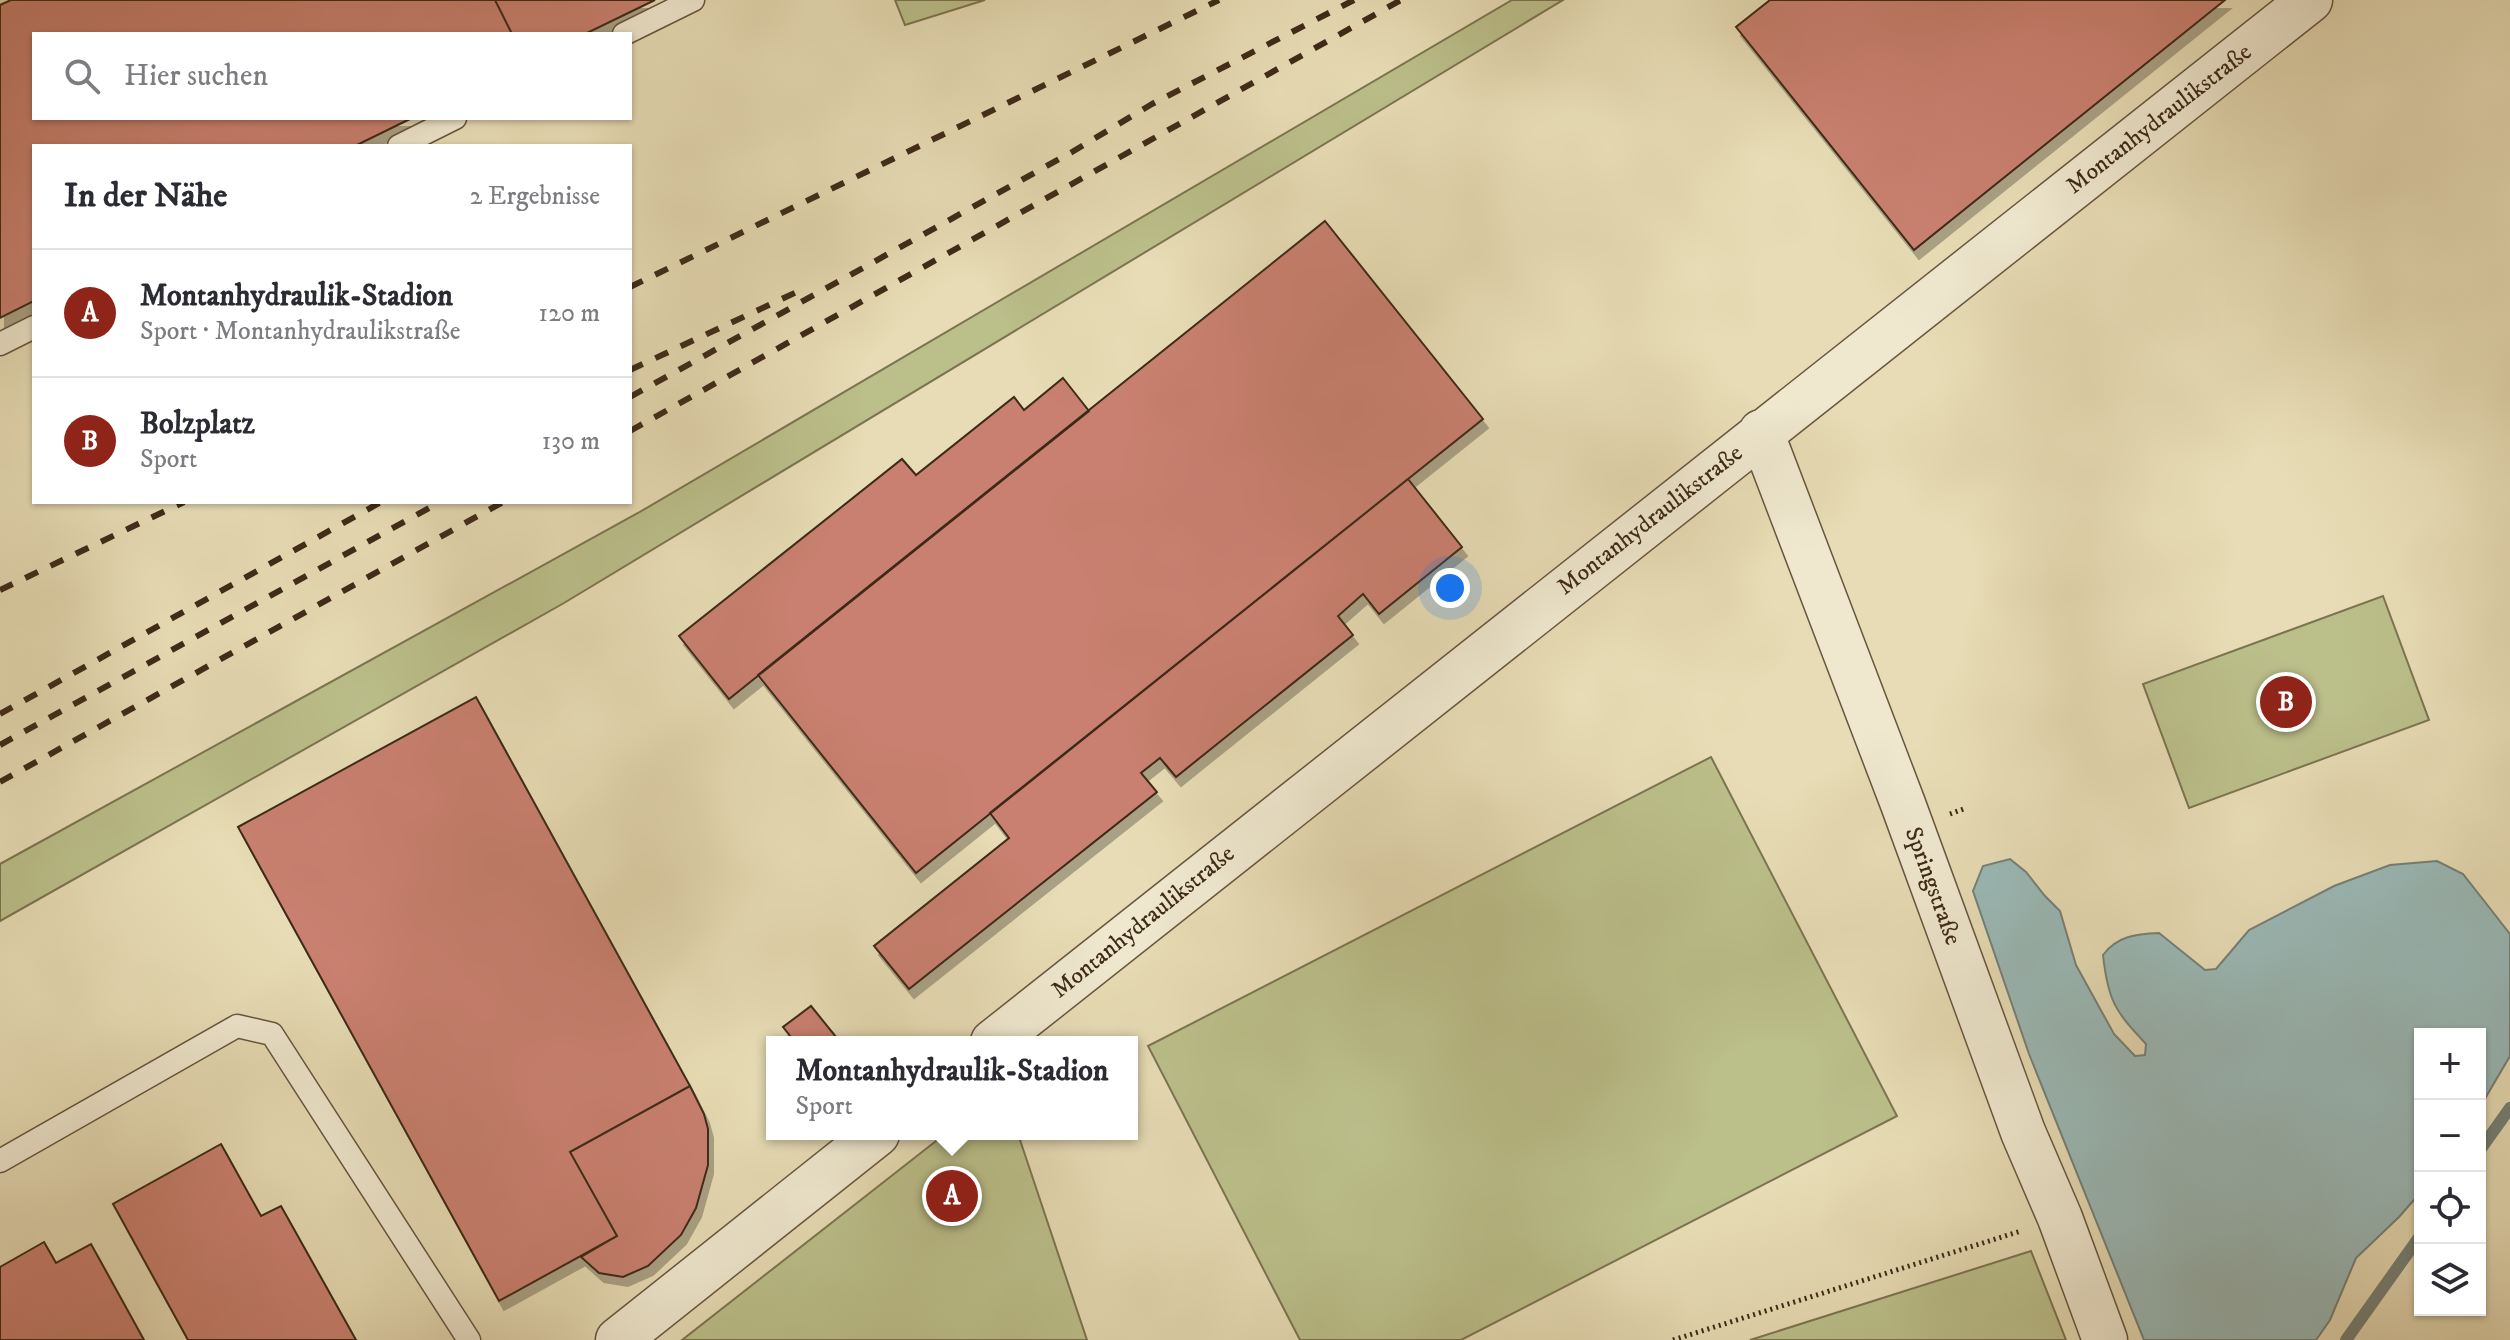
<!DOCTYPE html>
<html lang="de">
<meta charset="utf-8">
<style>
:root{--surface:#fff;--page:#f7f7f7;--text:#2b2b33;--muted:#7c7c81;--line:#e1e1e2;--accent:#8f2418}
body{margin:0;font-family:"IM FELL DW Pica",serif;background:var(--page);color:var(--text)}
.controls{position:absolute;right:24px;bottom:24px;display:grid;overflow:hidden;border-radius:0px;box-shadow:0 2px 6px #0004}
.controls button{width:72px;height:72px;display:grid;place-items:center;padding:0;border:0;border-bottom:2px solid var(--line);background:var(--surface);color:var(--text);font:40px sans-serif}
.you{position:absolute;left:1450px;top:588px;width:28px;height:28px;margin:-20px;border:6px solid #fff;border-radius:50%;background:#1a73e8;box-shadow:0 0 0 12px #1a73e833}
.badge{display:grid;place-items:center;width:52px;height:52px;border-radius:50%;background:var(--accent);color:#fff;font-size:26px;font-weight:700}
.pin{position:absolute;translate:-50% -50%;border:4px solid #fff;box-shadow:0 2px 8px #0006}
.popup{position:absolute;left:766px;top:1036px;width:372px;height:104px;box-sizing:border-box;display:grid;place-content:center;border-radius:0px;background:var(--surface);filter:drop-shadow(0 2px 6px #0005);font-size:26px;white-space:nowrap;color:var(--muted)}
.popup b{font-size:30px;color:var(--text)}
.popup::after{content:'';position:absolute;left:50%;top:100%;margin-left:-16px;border:16px solid transparent;border-top-color:var(--surface)}
.list{margin:0;padding:0;list-style:none}
h2{display:flex;justify-content:space-between;align-items:center;height:104px;margin:0;padding:0 32px;font-size:34px}
h2 small{font-size:26px;font-weight:400;color:var(--muted)}
.list li{display:grid;grid-template-columns:52px 1fr auto;gap:24px;align-items:center;box-sizing:border-box;height:128px;padding:0 32px;border-top:2px solid var(--line)}
.list b{display:block;font-size:30px;white-space:nowrap}
.list p{margin:0;font-size:26px;white-space:nowrap;color:var(--muted)}
.list em{font-size:26px;font-style:normal;color:var(--muted)}
.icon{flex:none;width:44px;height:44px;fill:none;stroke:currentColor;stroke-width:2;stroke-linecap:round;stroke-linejoin:round}
.map{position:relative;flex:none;width:2510px;height:1340px;overflow:hidden}
.search{position:absolute;background:var(--surface);box-shadow:0 2px 6px #0004;left:32px;top:32px;width:600px;height:88px;display:flex;align-items:center;gap:20px;box-sizing:border-box;padding:0 28px;border-radius:0px;color:var(--muted);font-size:30px}
.panel{position:absolute;background:var(--surface);box-shadow:0 2px 6px #0004;left:32px;top:144px;width:600px;height:360px;border-radius:0px}
.map>svg:first-child{display:block}
.green{fill:#bbbf8a;stroke:#7c7451;stroke-width:2}
.water{fill:#9ab9b7;stroke:#758077;stroke-width:2}
.lines{fill:none;stroke-linecap:round;stroke-linejoin:round}
.stream{stroke:#758077;stroke-width:12}
.building{fill:#c98070;stroke:#3e2a18;stroke-width:2;filter:url(#shadow)}
.lane-casing{stroke:#68563f;stroke-width:25}
.street-casing{stroke:#68563f;stroke-width:47}
.path{stroke:#3e2a18;stroke-width:5;stroke-dasharray:2 4;stroke-linecap:butt}
.lane{stroke:#efe8cf;stroke-width:22}
.street{stroke:#efe8cf;stroke-width:44}
.rail{stroke:#3e2a18;stroke-width:6;stroke-dasharray:14 14;stroke-linecap:butt}
.labels{text-anchor:middle;dominant-baseline:central;stroke-width:8;stroke-linejoin:round;paint-order:stroke}
.street-label{font-size:24px;fill:#3e2a18;stroke:#efe8cf}
</style>
<div class="map">
<svg width="2510" height="1340" viewBox="0 0 2510 1340">
<defs>
<filter id="shadow"><feDropShadow dx="5" dy="9" stdDeviation="0" flood-color="#0004"/></filter>
</defs>
<rect width="100%" height="100%" fill="#e7dcb5"/>
<filter id="stains"><feTurbulence type="fractalNoise" baseFrequency=".0025" numOctaves="4"/><feColorMatrix values="0 0 0 0 .2 0 0 0 0 .09 0 0 0 0 .02 0 0 0 .5 -.17"/></filter>
<radialGradient id="worn" r=".72"><stop offset=".6" stop-color="#630" stop-opacity="0"/><stop offset="1" stop-color="#630" stop-opacity=".3"/></radialGradient>
<path class="green" d="M895 0H985L905 25Z
M1512 0H1563L564 603 0 921V864L638 513Z
M2383 596 2429 720 2189 808 2143 684Z
M1711 757 1897 1116 1461 1340H1300L1148 1046Z
M945 1134H1018L1087 1340H682Z
M2031 1251 2066 1340H1750Z"/>
<path class="water" d="M2010 859 2026 872 2045 896 2060 911 2076 965 2114 1034 2135 1056 2145 1055 2146 1044C2115 1011 2108 1001 2103 955 2117 936 2136 934 2159 933L2205 970 2216 969 2249 930 2334 886 2390 865 2437 861 2463 874 2510 934V1056L2480 1107V1034H2420V1193L2399 1217 2356 1258 2330 1320 2316 1340H2144L2029 1054 1973 891 1983 866Z"/>
<g class="lines">
<path class="stream" d="M2480 1150 2510 1108
M2346 1340 2420 1236"/>
</g>
<path class="building" d="M11 0H495L512 34H34V118H412L355 146H34V301L0 318V5Z
M495 0H655L585 34H512Z
M1770 0H2225L1914 250 1736 27Z
M1325 221 1483 419 916 873 758 675Z
M1063 378 1089 411 729 699 679 636 902 459 916 475 1014 397 1024 410Z
M1408 479 1462 547 1379 614 1363 594 1338 616 1353 635 1176 777 1160 758 1141 773 1157 792 909 989 874 946 1009 838 990 813Z
M476 697 690 1086 570 1152 617 1236 499 1301 238 827Z
M811 1006 837 1038 832 1042H795L783 1027Z
M690 1086 704 1114 708 1129V1165L696 1208 681 1235 648 1266 623 1277 599 1273 581 1257 617 1236 570 1152Z
M221 1144 261 1216 281 1206 356 1340H188L113 1204Z
M44 1242 56 1263 91 1244 144 1340H0V1267Z"/>
<g class="lines">
<defs>
<path id="lane" d="M624 34 693 0
M399 146 455 118
M0 344 34 327
M0 1161 237 1026 272 1034 469 1340"/>
<path id="street" d="M1761 432 1903 804 2023 1132 2060 1218 2105 1340
M993 1042 2310 0
M618 1340 877 1134"/>
</defs>
<use href="#lane" class="lane-casing"/>
<use href="#street" class="street-casing"/>
<path class="path" d="M1950 814 1966 808
M1673 1340 2021 1231"/>
<use href="#lane" class="lane"/>
<use href="#street" class="street"/>
<path class="rail" d="M630 287 1219 0
M630 370 801 290
M630 397 1072 152 1152 104 1354 0
M630 431 1401 0
M0 590 184 502
M0 714 381 502
M0 745 440 502
M0 782 503 502"/>
</g>
<g class="labels">
<g class="street-label">
<text transform="translate(2159 119) rotate(-38)">Montanhydraulikstraße</text>
<text transform="translate(1650 520) rotate(-38)">Montanhydraulikstraße</text>
<text transform="translate(1933 886) rotate(70)">Springstraße</text>
<text transform="translate(1143 922) rotate(-39)">Montanhydraulikstraße</text>
</g>
</g>
<rect width="100%" height="100%" filter="url(#stains)"/>
<rect width="100%" height="100%" fill="url(#worn)"/>
</svg>
<div class="controls">
<button>+</button>
<button>−</button>
<button><svg class="icon" aria-label="locate" viewBox="0 0 24 24"><circle cx="12" cy="12" r="6"/><path d="M12 2v4M12 18v4M2 12h4M18 12h4"/></svg></button>
<button><svg class="icon" aria-label="layers" viewBox="0 0 24 24"><path d="M12 4l9 5-9 5-9-5zM3 14l9 5 9-5"/></svg></button>
</div>
<div class="you"></div>
<div class="pin badge" style="left:952px;top:1196px">A</div>
<div class="popup"><b>Montanhydraulik-Stadion</b>Sport</div>
<div class="pin badge" style="left:2286px;top:702px">B</div>
<div class="search"><svg class="icon" aria-label="search" viewBox="0 0 24 24"><circle cx="10" cy="10" r="6"/><path d="M15 15l6 6"/></svg>Hier suchen</div>
<section class="panel">
<h2>In der Nähe<small>2 Ergebnisse</small></h2>
<ul class="list">
<li><span class="badge">A</span><div><b>Montanhydraulik-Stadion</b><p>Sport · Montanhydraulikstraße</p></div><em>120 m</em></li>
<li><span class="badge">B</span><div><b>Bolzplatz</b><p>Sport</p></div><em>130 m</em></li>
</ul>
</section>
</div>
